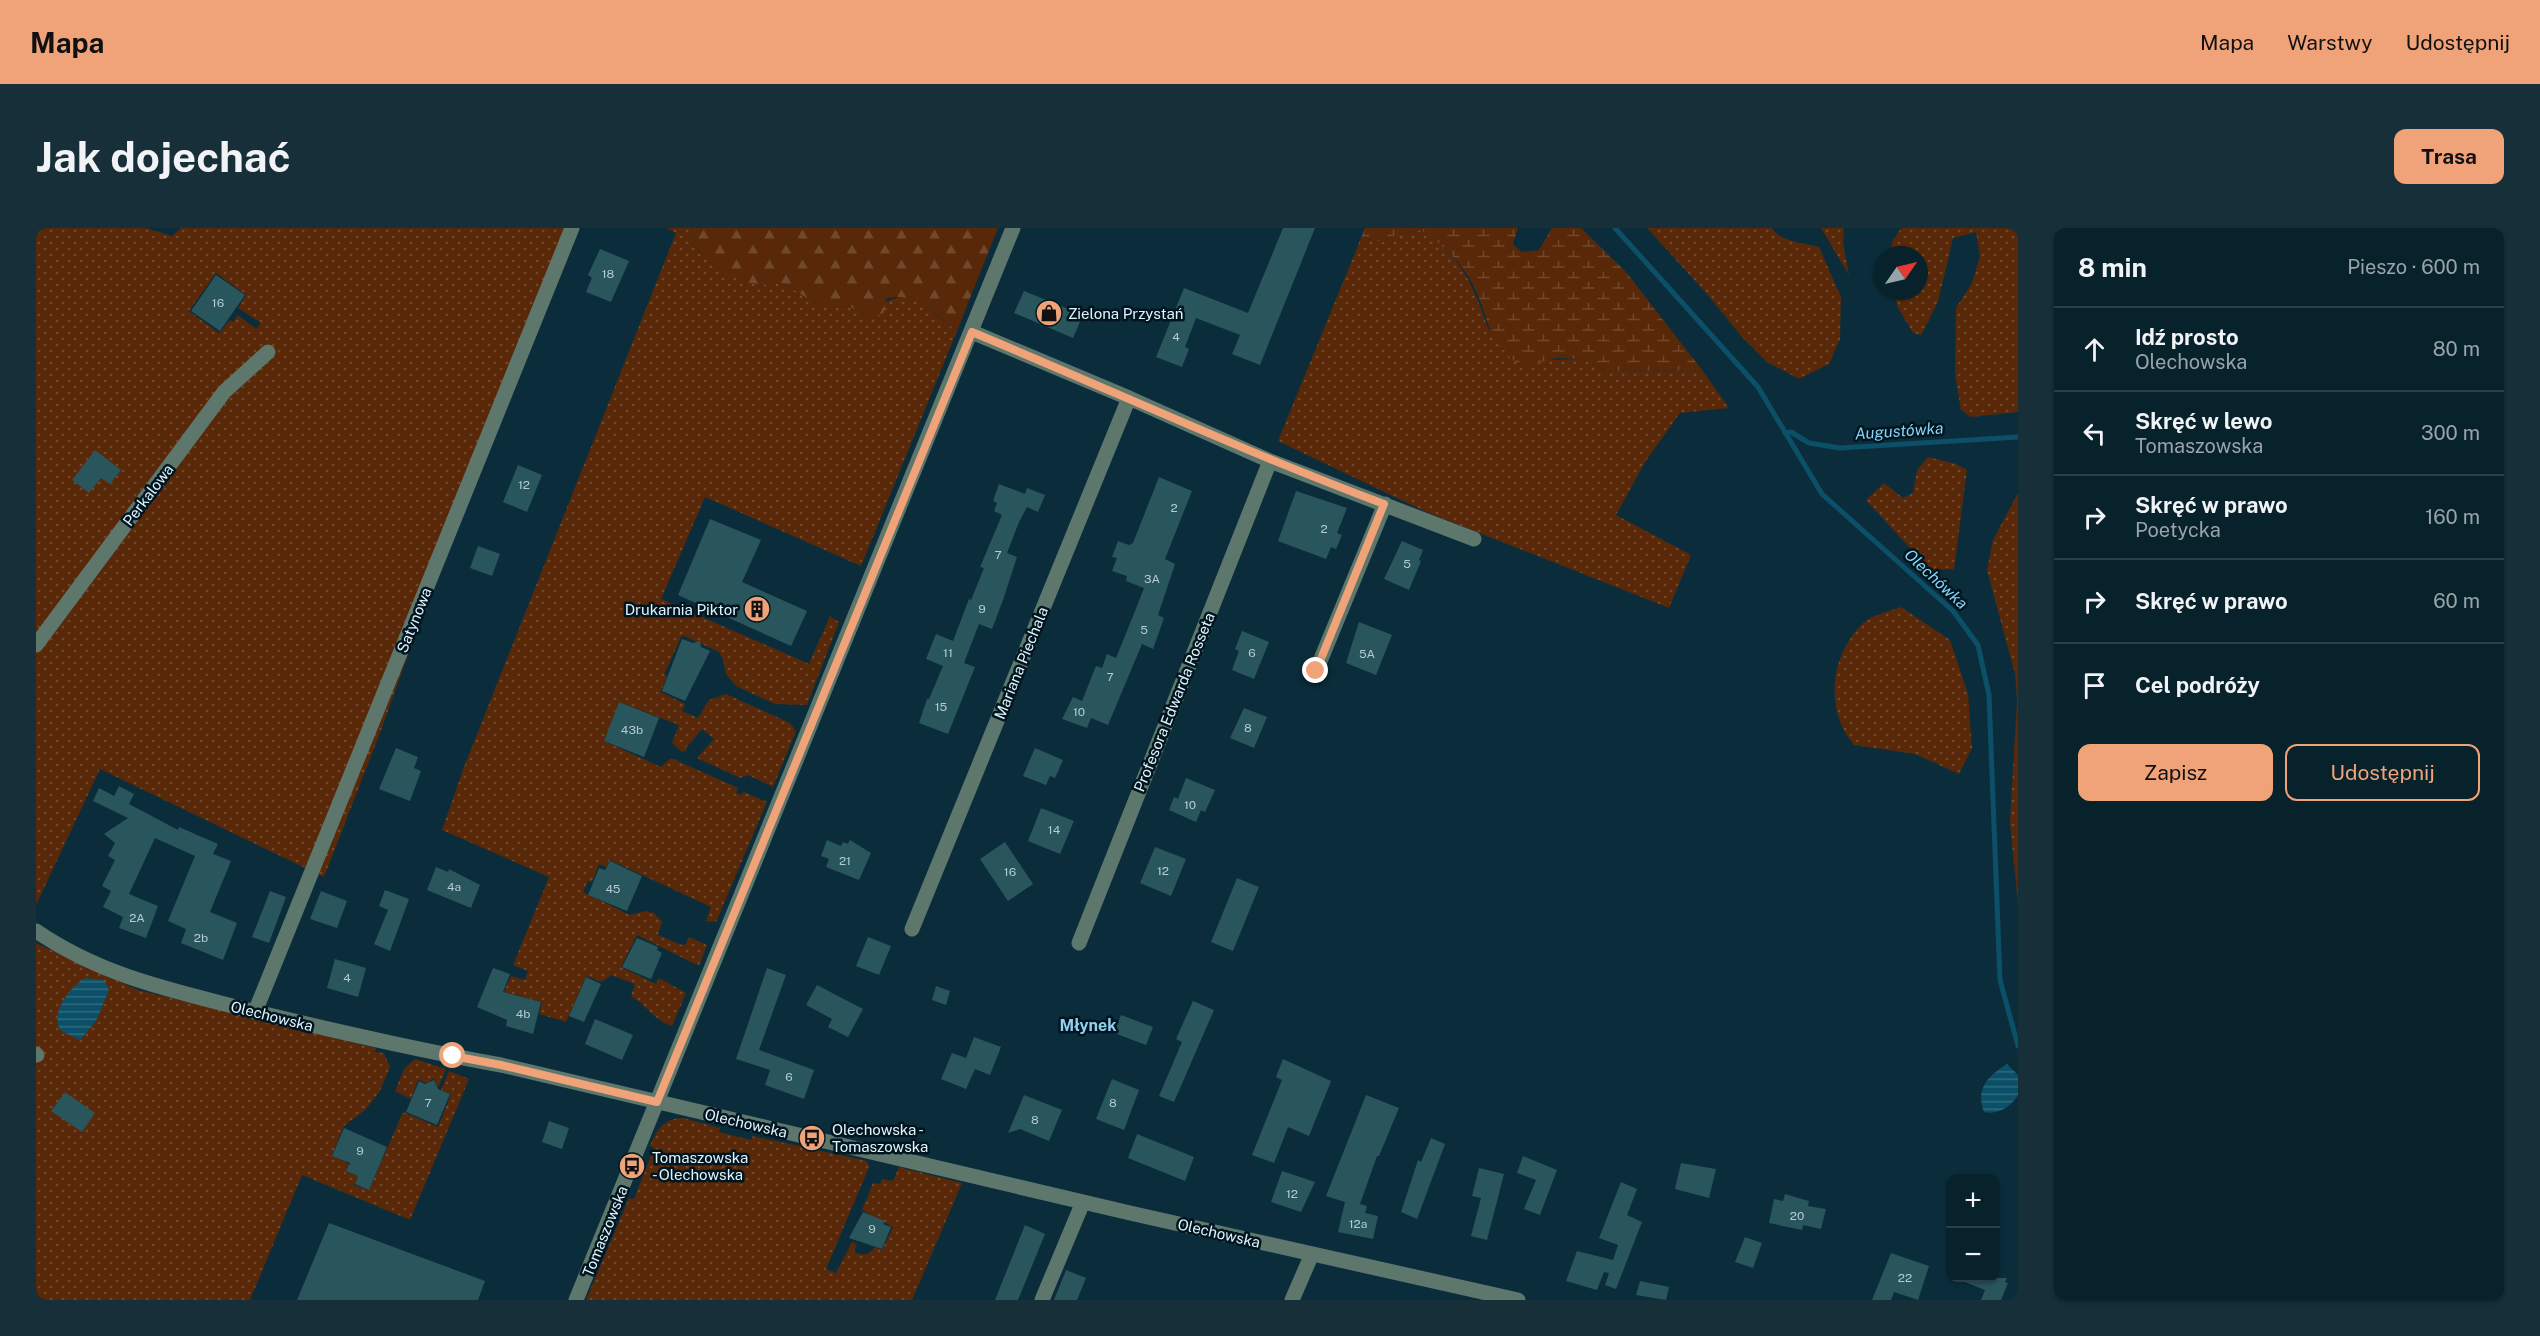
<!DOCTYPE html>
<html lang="pl">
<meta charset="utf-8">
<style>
:root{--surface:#08222c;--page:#162f38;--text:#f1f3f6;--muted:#98a4a9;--line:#293f48;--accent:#f0a279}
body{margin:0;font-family:"Public Sans",sans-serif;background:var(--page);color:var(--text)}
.controls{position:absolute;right:18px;bottom:18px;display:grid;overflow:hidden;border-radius:12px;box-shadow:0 2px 4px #0004}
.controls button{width:54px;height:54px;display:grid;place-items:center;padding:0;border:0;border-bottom:2px solid var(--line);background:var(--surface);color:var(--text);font:30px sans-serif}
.compass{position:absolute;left:1838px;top:18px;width:54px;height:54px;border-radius:50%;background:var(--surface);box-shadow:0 2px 4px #0004;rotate:56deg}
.stop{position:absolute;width:18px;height:18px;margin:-14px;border:4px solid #f0a279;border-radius:50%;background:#fff}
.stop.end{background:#f0a279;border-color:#fff;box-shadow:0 2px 6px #0008}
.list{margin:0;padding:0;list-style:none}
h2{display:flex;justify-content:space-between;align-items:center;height:78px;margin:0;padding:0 24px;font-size:26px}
h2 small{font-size:20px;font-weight:400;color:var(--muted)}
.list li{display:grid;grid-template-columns:39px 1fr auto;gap:18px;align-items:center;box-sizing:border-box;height:84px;padding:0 24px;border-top:2px solid var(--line)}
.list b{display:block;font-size:22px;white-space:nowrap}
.list p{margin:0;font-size:20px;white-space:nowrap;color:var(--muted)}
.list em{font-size:20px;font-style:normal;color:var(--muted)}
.actions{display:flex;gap:12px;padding:18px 24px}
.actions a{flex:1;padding:14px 0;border:2px solid var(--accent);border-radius:12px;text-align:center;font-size:21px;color:var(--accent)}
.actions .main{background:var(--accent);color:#111}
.icon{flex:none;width:33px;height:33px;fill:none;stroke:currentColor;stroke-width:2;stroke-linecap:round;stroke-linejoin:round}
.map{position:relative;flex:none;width:1982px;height:1072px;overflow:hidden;border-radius:12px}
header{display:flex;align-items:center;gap:36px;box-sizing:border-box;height:84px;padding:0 30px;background:var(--accent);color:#111}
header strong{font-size:28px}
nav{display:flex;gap:33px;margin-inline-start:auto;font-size:21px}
.intro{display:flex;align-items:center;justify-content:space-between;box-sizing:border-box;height:144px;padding:0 36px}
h1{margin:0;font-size:42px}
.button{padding:15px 27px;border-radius:12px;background:var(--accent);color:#111;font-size:21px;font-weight:700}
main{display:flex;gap:36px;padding:0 36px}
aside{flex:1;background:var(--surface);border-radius:12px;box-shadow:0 2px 4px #0004}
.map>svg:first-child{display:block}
.grass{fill:url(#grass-dots);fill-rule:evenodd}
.forest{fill:url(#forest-firs)}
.wetland{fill:url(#wetland-marsh)}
.water{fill:url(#water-rules)}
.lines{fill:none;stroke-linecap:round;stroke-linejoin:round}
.stream{stroke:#0b5068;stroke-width:5}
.building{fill:#29555c}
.minor{stroke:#5d776d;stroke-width:15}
.route{stroke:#f0a279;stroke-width:8}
.labels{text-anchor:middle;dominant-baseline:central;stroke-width:5;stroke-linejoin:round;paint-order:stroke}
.number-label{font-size:12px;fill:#b3ccd5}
.poi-label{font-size:15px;fill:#e1f4fd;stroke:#00151f;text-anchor:start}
.street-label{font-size:15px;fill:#e1f4fd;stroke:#00151f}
.water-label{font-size:16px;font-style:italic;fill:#85d4f8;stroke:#00151f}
.neighbourhood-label{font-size:16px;font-weight:bold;fill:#90d0ee;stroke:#00151f}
</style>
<header>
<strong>Mapa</strong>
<nav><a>Mapa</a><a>Warstwy</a><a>Udostępnij</a></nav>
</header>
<div class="intro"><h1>Jak dojechać</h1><a class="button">Trasa</a></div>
<main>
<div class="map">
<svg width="1982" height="1072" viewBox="0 0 1982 1072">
<defs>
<pattern id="grass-dots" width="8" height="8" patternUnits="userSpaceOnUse" patternTransform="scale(1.5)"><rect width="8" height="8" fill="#582808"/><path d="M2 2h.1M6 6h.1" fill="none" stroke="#70482d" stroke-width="1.8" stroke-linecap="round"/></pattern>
<pattern id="forest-firs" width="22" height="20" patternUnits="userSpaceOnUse" patternTransform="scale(1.5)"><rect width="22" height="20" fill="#582808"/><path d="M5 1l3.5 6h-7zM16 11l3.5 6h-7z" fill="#70482d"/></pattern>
<pattern id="wetland-marsh" width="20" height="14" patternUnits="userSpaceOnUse" patternTransform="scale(1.5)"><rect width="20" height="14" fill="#582808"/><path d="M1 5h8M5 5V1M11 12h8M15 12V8" fill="none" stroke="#70482d"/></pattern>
<pattern id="water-rules" width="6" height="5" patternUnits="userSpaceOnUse" patternTransform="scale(1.5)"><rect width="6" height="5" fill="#0b5068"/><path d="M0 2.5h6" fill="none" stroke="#2e6a7e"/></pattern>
</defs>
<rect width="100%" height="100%" fill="#0b2d3b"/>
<path class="grass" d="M0 0H110L136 8 145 0H533L463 174 344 505 288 649 64 541 0 677ZM180 45 210 67 202 80 225 95 220 101 202 87 197 94 194 92 183 105 153 83Z
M630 0H654L655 15C683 41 705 62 746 55 769 66 786 86 813 78L830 88C875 51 882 76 921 103L825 338 669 269 625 371 773 436 794 388 803 394 771 477 739 476 700 458 690 446 687 431 683 424 646 407 628 447 631 448 625 464 649 476 646 483 662 490 673 472 690 466 754 495 760 503 737 559 712 547 704 550 661 530 678 511 666 501 650 520 651 522 646 524 636 515 643 497 583 474 568 513 625 539 635 530 702 560 700 565 705 567 708 564 731 574 680 694 670 693 675 679 574 632 570 639 563 636 556 654 552 653 547 664 594 687 609 683 618 685 626 694 622 707 646 717 650 716 653 709 671 717 663 738 601 707 585 739 620 756 623 750 650 765 636 798C618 793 611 777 595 768L599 756 575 747 566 754 550 748 530 794 503 786 506 774 468 764 475 748 489 752 492 743 477 737 513 649 406 602 428 539 640 5Z
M1611 0H1736C1744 14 1768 15 1783 19L1805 69 1804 111 1793 136 1763 151 1731 134 1706 109 1671 66Z
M1785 0H1808L1807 15 1813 47Z
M1865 0H1982V184L1935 189 1925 182 1919 146 1920 80 1936 55 1944 28 1940 4 1917 10 1902 74 1885 107 1877 105 1862 80 1857 63H1883V27H1855L1856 14Z
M1386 2C1425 28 1438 58 1452 101L1506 132 1546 131 1569 143 1666 142 1693 180 1644 185 1609 234 1580 287 1655 327 1633 380 1388 283 1242 213 1325 10 1347 14 1359 7Z
M1892 229 1920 236 1931 242 1918 341 1894 342 1830 272 1848 255 1867 270 1877 265 1881 242Z
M1982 265V677L1974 594 1981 472 1979 446 1951 342 1957 312Z
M1865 379 1914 412 1932 466 1936 520 1923 546 1879 526 1818 517C1788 481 1794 428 1827 395 1836 387 1854 383 1865 379Z
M0 715 102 762 340 820 339 824 348 825 354 839 344 863 329 882 308 898 296 927 313 936 310 943 322 948 318 957 333 962 367 884 402 899 415 866 405 862 413 843 433 851 374 992 266 947 214 1072H0Z
M379 831 410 841 402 860 398 850 391 855 382 852 375 871 359 863 368 841Z
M647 890 684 900 683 904 715 912 717 908 831 933 833 939 790 1041 800 1045 816 1014 821 1016 818 1024C829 1028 832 1027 839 1019L846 1022 857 999 826 982 837 955 844 956 846 951 857 953 863 939 926 955 876 1072H550L593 970 598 971 618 920 614 918C621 902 627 890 647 890Z"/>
<path class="forest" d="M654 0H962L921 103C898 87 880 62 850 71L847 87 830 88 813 78C785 86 770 67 746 55 702 62 686 43 655 15Z"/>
<path class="wetland" d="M1329 0H1482L1477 16 1485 24 1503 22 1516 0H1545L1590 44 1666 142 1569 143 1546 131 1521 130 1487 138C1450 118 1455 94 1439 61 1428 37 1407 16 1385 2L1359 7 1347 14 1325 10Z"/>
<path class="water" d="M49 750 68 752 73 762 60 793 44 812 25 803C13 785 34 759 49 750Z
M1971 836 1982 847V867C1975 879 1962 887 1948 884 1939 861 1952 848 1971 836Z"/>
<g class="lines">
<path class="stream" d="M1579 0 1722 159 1786 266 1917 383 1942 417 1953 467 1964 752 1982 818
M1749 205 1755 204 1773 215 1804 220 1982 209"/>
</g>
<path class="building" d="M1247 0H1279L1224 137 1196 126 1204 107 1160 90 1149 119 1153 121 1146 139 1120 129 1148 60 1212 85Z
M564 21 593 33 575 74 550 64 556 50 552 47Z
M180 47 209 67 184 103 155 83Z
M988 63 1047 87 1037 110 978 85Z
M59 222 85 242 74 256 65 250 53 265 36 252Z
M482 237 506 247 491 284 467 274Z
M1123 249 1156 263 1129 331 1139 336 1122 387 1128 390 1117 421 1106 416 1072 497 1055 490 1051 500 1026 491 1037 469 1046 473 1060 438 1066 440 1071 426 1080 430 1097 388 1108 360 1090 353 1091 348 1076 343 1081 330 1076 329 1082 313 1093 317 1097 315Z
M963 256 989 266 991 260 1009 267 1002 284 991 279 983 294 971 325 981 329 967 372 956 401 943 396 928 435 939 439 912 506 883 495 891 471H893L907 438 890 431 900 406 917 413 933 371 935 372 948 340 944 339 966 287 958 283 961 275 957 273Z
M1260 263 1311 280 1301 305 1306 307 1300 321 1295 319 1290 331 1242 313Z
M674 291 725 312 706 354 771 383 755 418 642 367Z
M1366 313 1387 322 1383 332 1385 333 1373 362 1348 351Z
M442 318 464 326 456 348 434 340Z
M1323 394 1356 407 1340 447 1310 435Z
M1206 403 1233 414 1218 451 1196 442 1203 423 1199 421Z
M646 411 657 415 664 413 665 419 674 423 649 473 626 463Z
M583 474 623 490 608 529 568 513Z
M1208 480 1231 489 1218 520 1194 510Z
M360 520 382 529 378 540 385 543 374 573 343 561Z
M999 520 1027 532 1019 550 1014 548 1010 557 987 548Z
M1150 550 1179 562 1169 584 1165 582 1160 594 1133 582 1138 569 1142 571Z
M83 558 98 566 93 576 142 602 143 599 182 616 177 626 195 633 174 684 201 695 187 732 145 715 150 701 132 693 159 628 119 610 93 666 122 678 110 710 83 700 87 689 67 679 75 663 66 658 79 632 72 628 79 615 68 606 92 590 57 573 63 560 78 568Z
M1005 580 1038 593 1024 626 992 613Z
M791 612 805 618 807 614 812 616 814 612 835 625 823 652 790 639 793 631 785 628Z
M969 614 997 656 972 673 944 631Z
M1119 619 1150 631 1135 668 1104 655Z
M574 633 606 648 591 683 552 667 563 640 569 642Z
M400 639 412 644 413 641 444 657 435 680 391 662Z
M1201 650 1223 659 1197 723 1175 714Z
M349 662 373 671 354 723 338 716 352 682 343 678Z
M234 663 250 669 233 715 216 709Z
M285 663 311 673 301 700 274 691Z
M832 709 855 718 843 747 820 738Z
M601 710 622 719 621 722 626 725 615 751 586 739Z
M299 731 330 740 322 769 291 760Z
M457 740 474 746 467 764 505 774 497 806 470 798 471 792 441 779Z
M731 740 750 747 723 822 778 842 768 871 729 857 734 842 700 831Z
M550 749 565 756 548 794 533 788Z
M781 757 827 781 812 809 792 799 796 791 770 777Z
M900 758 914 763 910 777 896 772Z
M1157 773 1178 782 1138 874 1123 868 1146 814 1140 811Z
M1085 787 1117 799 1110 817 1078 805Z
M559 791 597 807 586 832 549 816Z
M938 809 965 819 954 847 939 841 930 861 905 851 916 825 930 830Z
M1247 831 1295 853 1273 908 1252 899 1238 935 1216 927 1246 852 1240 849Z
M1076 851 1103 862 1088 902 1060 891Z
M398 852 402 861 414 866 401 897 370 884 383 853 389 856Z
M29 864 59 885 46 904 15 883Z
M988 867 1026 882 1013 913 984 901 972 905Z
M1330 867 1363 880 1343 928H1341L1324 976 1331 978 1329 985 1342 988 1337 1011 1302 1004 1309 974 1290 968Z
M513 893 533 900 526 921 506 914Z
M308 900 351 919 333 962 319 956 322 948 310 943 314 935 296 928Z
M1101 906 1158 929 1149 953 1092 930Z
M1395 910 1409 916 1381 991 1365 984 1382 932 1385 934Z
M1487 928 1521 942 1504 987 1488 981 1500 952 1481 945Z
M1645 935 1680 941 1673 970 1639 961Z
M1443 940 1468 946 1451 1012 1435 1008 1445 970 1436 968Z
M1246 943 1279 954 1265 984 1235 974Z
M1585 954 1601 961 1591 987 1606 994 1580 1061 1569 1057 1573 1045 1568 1044 1561 1062 1530 1053 1541 1023 1577 1032 1582 1017 1563 1010Z
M1749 966 1773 973 1772 978 1790 981 1785 1001 1767 997 1766 1002 1733 995 1738 971 1747 973Z
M827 984 849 993 847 996 855 999 846 1021 813 1010Z
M293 995 449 1053 442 1072H261Z
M989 997 1009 1006 982 1072H959Z
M1709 1009 1726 1015 1717 1040 1699 1034Z
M1855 1025 1893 1038 1882 1072 1858 1064 1855 1072H1836Z
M1030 1042 1050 1050 1041 1072H1018Z
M1919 1050H1971L1969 1054 1972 1055 1965 1072H1945L1949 1062Z
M1604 1053 1633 1059 1630 1072 1600 1067Z"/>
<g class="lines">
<path class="minor" d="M936 104 1093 170 1234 233 1438 311
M0 417 188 164 232 124
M1280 443 1349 276
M876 701 1093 170
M0 703C67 749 139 763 216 783 299 803 381 822 465 837L1094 985 1482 1072
M1043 715 1234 233
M219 784 536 0
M0 826 1 827
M540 1072 977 0
M1006 1072 1047 974
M1256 1072 1276 1026"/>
</g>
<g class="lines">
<path class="route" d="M417 828 465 837 621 874 936 104C1073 161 1209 224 1348 276L1280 443"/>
</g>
<defs>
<symbol id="shop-disc" viewBox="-11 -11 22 22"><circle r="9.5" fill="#f0a279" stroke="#00151f"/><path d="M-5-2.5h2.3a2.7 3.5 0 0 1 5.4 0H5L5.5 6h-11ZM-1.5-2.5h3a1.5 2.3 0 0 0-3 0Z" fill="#111"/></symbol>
<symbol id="building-disc" viewBox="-11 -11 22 22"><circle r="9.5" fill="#f0a279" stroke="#00151f"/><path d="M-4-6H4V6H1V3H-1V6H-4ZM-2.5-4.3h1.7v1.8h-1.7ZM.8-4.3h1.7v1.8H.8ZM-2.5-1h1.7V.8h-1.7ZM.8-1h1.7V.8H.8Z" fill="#111"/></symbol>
<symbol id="bus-disc" viewBox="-11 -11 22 22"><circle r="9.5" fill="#f0a279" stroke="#00151f"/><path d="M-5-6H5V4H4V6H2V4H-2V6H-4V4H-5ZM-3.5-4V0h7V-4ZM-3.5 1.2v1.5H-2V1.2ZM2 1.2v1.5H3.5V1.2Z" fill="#111"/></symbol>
</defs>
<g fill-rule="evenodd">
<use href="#shop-disc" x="998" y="70" width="30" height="30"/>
<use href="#building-disc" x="706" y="366" width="30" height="30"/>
<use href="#bus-disc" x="761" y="895" width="30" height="30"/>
<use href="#bus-disc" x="581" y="923" width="30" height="30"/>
</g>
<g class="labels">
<g class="number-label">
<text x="572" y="46">18</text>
<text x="182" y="75">16</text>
<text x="1140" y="109">4</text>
<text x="488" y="257">12</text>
<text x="1138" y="280">2</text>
<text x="1288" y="301">2</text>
<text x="962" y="327">7</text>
<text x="1371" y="336">5</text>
<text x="1116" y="351">3A</text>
<text x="946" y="381">9</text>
<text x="1108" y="402">5</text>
<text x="912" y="425">11</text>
<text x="1216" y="425">6</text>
<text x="1331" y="426">5A</text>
<text x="1074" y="449">7</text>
<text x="905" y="479">15</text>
<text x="1043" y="484">10</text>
<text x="1212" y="500">8</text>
<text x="596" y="502">43b</text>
<text x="1154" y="577">10</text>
<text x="1018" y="602">14</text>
<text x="809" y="633">21</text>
<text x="1127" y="643">12</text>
<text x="974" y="644">16</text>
<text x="418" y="659">4a</text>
<text x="577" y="661">45</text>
<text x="101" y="690">2A</text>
<text x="165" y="710">2b</text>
<text x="311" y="750">4</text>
<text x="487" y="786">4b</text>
<text x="753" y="849">6</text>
<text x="392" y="875">7</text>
<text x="1077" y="875">8</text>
<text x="999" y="892">8</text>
<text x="324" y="923">9</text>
<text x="1256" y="966">12</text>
<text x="1761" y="988">20</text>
<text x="1322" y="996">12a</text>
<text x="836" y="1001">9</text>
<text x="1869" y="1050">22</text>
</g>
<g class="poi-label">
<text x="1032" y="85">Zielona Przystań</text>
<text x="702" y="381" text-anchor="end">Drukarnia Piktor</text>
<text x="796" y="901">Olechowska -<tspan x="796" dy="17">Tomaszowska</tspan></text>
<text x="616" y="929">Tomaszowska<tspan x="616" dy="17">- Olechowska</tspan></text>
</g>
<g class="street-label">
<text transform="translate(112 267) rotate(-53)">Perkalowa</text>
<text transform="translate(378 392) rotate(-68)">Satynowa</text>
<text transform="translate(985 435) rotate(-68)">Mariana Piechala</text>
<text transform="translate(1138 474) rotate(-68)">Profesora Edwarda Rosseta</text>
<text transform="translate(236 788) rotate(14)">Olechowska</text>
<text transform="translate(710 895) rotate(13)">Olechowska</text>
<text transform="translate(569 1003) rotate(-68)">Tomaszowska</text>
<text transform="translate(1183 1005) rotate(13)">Olechowska</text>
</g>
<g class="water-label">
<text transform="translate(1863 203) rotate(-4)">Augustówka</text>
<text transform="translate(1900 351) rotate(43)">Olechówka</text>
</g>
<g class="neighbourhood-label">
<text x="1052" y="797">Młynek</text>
</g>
</g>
</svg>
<div class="controls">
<button>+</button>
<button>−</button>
</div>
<svg class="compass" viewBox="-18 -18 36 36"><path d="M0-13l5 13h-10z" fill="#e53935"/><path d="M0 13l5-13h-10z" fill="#98a4a9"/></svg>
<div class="stop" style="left:417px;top:828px"></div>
<div class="stop end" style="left:1280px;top:443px"></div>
</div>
<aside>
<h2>8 min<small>Pieszo · 600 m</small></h2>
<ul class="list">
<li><svg class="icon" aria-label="ahead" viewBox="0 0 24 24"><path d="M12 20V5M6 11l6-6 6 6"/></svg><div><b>Idź prosto</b><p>Olechowska</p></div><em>80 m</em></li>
<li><svg class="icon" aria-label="left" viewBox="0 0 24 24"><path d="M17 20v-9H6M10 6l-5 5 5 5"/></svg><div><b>Skręć w lewo</b><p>Tomaszowska</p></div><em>300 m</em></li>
<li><svg class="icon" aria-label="right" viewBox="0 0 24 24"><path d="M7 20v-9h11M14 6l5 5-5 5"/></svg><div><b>Skręć w prawo</b><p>Poetycka</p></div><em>160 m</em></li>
<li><svg class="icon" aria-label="right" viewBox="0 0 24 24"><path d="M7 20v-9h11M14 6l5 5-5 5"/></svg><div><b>Skręć w prawo</b></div><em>60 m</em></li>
<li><svg class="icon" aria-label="arrive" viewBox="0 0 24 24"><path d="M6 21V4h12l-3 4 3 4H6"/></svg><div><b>Cel podróży</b></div></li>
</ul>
<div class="actions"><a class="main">Zapisz</a><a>Udostępnij</a></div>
</aside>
</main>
